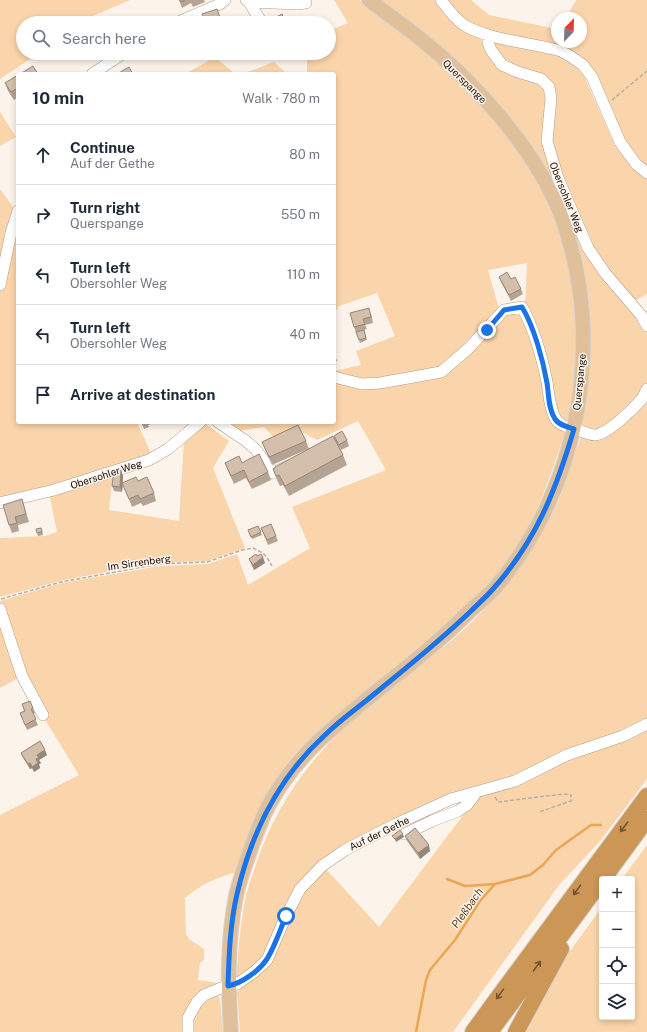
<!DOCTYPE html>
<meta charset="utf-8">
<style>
:root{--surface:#fff;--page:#f2f2f3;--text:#1f2937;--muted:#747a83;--line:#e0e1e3}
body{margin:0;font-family:"Public Sans",sans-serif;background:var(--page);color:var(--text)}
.controls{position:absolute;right:12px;bottom:12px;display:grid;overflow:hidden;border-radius:4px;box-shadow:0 2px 6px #0003}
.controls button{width:36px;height:36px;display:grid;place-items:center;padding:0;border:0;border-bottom:1px solid var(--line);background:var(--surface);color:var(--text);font:20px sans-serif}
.compass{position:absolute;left:551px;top:12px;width:36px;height:36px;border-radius:50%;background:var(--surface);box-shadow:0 2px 6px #0003;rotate:23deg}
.stop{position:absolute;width:12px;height:12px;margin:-9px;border:3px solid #1a73e8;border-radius:50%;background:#fff}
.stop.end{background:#1a73e8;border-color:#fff;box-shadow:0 1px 4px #0008}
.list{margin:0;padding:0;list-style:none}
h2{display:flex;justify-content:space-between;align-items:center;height:52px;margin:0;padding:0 16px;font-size:17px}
h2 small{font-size:13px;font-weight:400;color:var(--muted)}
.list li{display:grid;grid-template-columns:26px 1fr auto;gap:12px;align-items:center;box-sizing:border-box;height:60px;padding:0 16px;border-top:1px solid var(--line)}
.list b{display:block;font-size:15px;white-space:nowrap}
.list p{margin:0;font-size:13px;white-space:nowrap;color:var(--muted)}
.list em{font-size:13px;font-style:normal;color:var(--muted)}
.icon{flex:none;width:22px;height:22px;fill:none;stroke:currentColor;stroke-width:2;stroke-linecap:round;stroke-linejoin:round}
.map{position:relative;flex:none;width:647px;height:1032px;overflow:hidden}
.search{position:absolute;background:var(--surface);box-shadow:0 2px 6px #0003;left:16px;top:16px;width:320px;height:44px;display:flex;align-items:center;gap:10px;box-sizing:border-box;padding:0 14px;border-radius:22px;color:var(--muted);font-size:15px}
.panel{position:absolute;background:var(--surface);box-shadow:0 2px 6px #0003;left:16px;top:72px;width:320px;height:352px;border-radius:4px}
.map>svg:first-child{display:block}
.green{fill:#fad4aa}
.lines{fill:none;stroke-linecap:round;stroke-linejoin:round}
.stream{stroke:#eaa655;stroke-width:2.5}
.minor-casing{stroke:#b09d88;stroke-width:12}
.major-casing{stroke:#d6d4d3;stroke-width:16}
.highway-casing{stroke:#d6d4d3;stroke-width:18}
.path{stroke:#b6afa6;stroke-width:1.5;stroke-dasharray:4 2;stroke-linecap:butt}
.minor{stroke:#fff;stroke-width:11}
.major{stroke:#e0c09a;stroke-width:14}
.highway{stroke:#cc9656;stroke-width:16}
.wall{fill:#b5a493}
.shaded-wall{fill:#948678}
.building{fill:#d3bfab;stroke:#948678}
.oneway{stroke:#725430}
.route{stroke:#1a73e8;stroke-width:5}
.labels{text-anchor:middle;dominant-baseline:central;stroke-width:3;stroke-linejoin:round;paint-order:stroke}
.street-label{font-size:10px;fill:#19120b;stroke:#fcf4eb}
.water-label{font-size:11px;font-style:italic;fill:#624524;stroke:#fcf4eb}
</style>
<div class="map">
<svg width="647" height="1032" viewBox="0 0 647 1032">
<rect width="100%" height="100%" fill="#fcf4eb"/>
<path class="green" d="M0 0H130L93 16 84 23H23V53H39L0 79Z
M334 0H359L420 44 446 66 467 85 489 110 520 149 536 173 557 223 570 265 579 317V347L568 423 561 421 557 417 551 403 549 382 538 341 533 325 525 308 527 263 488 270 500 312 522 308 529 325 534 341 545 383 547 405 553 422 566 429C549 481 532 533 496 576 477 598 455 617 433 636 411 655 389 675 366 693 341 713 314 732 293 756 265 790 250 831 236 872 214 879 203 883 185 898L186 934 189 939 204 949V960L200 963 198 980 218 983 201 992 187 1011 186 1032H0V815L79 775 44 718 45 716 23 676 0 601 62 583 160 566 208 564 237 554 248 585 310 548 292 507 386 470 358 421 317 440 296 429 276 440 264 427 238 431 223 422H334V371L361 365 356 351 395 336 377 293 339 306 334 314V74H307V53H329V31L348 23Z
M381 0H435L444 11 477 35 503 67 538 81 546 88 545 142 572 217 647 331V385L622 414 594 433 581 430 589 371V315L546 172Z
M445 0H471L489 15 557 29V42H581V18H566L576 0H647V167L639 161 623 140 583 59 481 28 463 20Z
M486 37 561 55 576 67 584 76 615 146 632 167 647 179V294L633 302 590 247 552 157 551 86 505 63Z
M215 57 235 74H185Z
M274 62 287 74H242Z
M0 112 16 137 0 146Z
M0 189 14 208 18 209V422H137L152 456 0 502Z
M642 401 647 404V720L514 780 396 822 300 887 265 958 236 979C238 954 240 930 244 905 246 893 250 882 254 870 278 795 322 743 382 694 403 677 426 662 446 645 469 626 491 604 509 580 529 555 547 527 560 497 568 476 574 455 582 434L593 438Z
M203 422 229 441 213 468 245 548 206 561 157 563 130 567 60 581 0 597V538L45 536 57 532 49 493 113 474 109 510 179 521 184 439Z
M0 615 22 676 0 688Z
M647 727V779L601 840 559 885 453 1032H240L237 992 244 984 290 917 304 891 325 868 379 927 479 794Z
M647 845V1032H523L552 976 602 907V1017H632V879H622Z
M215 994 218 996 220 999 223 1032H191C191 1008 196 1007 215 994Z"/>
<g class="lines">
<path class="stream" d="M447 879 465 886 495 884
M416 1032 426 980 430 970 455 940 480 901 495 884 530 875 543 865 556 850 591 825H601"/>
<defs>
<path id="minor" d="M246 0 249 2 297 4 306 3
M441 0C447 8 455 19 464 25 488 40 533 43 561 51L570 56 583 65 592 77 620 142 636 164 647 173
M249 2 262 23
M176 23 220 4 225 0
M488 35V43L491 50 502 65 518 72 541 79 549 87 551 98 547 141 558 178 588 248 605 273 641 315 647 326
M92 74 124 53
M0 285 11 233 18 211
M334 377 362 384 380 383 441 372 468 349 504 310 522 307C534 329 542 357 547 382 549 394 549 406 555 418 559 425 567 427 575 429 581 431 589 435 595 435 608 434 633 409 641 400 643 397 645 393 647 389
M218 422 246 441 256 450 273 473 287 466
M0 503 54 490 149 460 168 449 200 422
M0 609 22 676 43 715
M405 834 432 821 458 811 467 805 477 792
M188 1032V1018L197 1002 204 995 221 988 237 984 254 972 267 960 286 916 300 889 322 866 345 850 396 824 451 799 515 781 567 755 623 736 647 724"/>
<path id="major" d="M231 1032C228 987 227 941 236 896 239 882 244 868 249 854 255 837 261 819 270 803 296 756 332 728 372 695 406 668 440 641 471 610 479 603 487 596 494 589 579 490 606 344 563 221 558 205 550 190 542 176 515 128 466 75 423 41 406 27 387 14 369 0"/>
<path id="highway" d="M603 879 647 819
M473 1032 500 995 647 796
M490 1032 602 880
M516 1032 561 949"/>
</defs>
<use href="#minor" class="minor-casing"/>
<use href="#major" class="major-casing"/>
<use href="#highway" class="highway-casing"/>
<path class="path" d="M612 100 647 71
M1 599 61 582 159 564 207 562 242 550 253 548 263 553 268 559 272 566
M495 797 498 802 563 794 571 795V801L539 812"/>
<use href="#minor" class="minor"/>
<use href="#major" class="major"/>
<use href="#highway" class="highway"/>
</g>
<path class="wall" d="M179 0H204L205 2 193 7 191 3 182 8Z
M18 75V97L14 100 8 91 5 83Z
M499 277 511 279 521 289 523 294 511 301 501 282Z
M371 313 373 323 365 325 367 329 364 330 367 340 360 343 354 327Z
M334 352 337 361 334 362Z
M141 422H158L148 425 149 427 144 429Z
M334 436 347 440 349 446 341 450 336 441Z
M306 441 309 449 343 455 347 465 289 496 283 485 280 486 277 480 273 469 308 449 272 465 262 442Z
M225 463H242L268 472 271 480 252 489 246 478 234 484 228 471Z
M123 476V483L138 481 154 493 156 501 143 506 141 503 132 507 123 484 122 492 114 491 112 486Z
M22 499 29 522 18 525 19 531 12 533 9 525Z
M258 526 262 535 252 539 248 530Z
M261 528 276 536 278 541 268 545Z
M42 530 43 535 38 536 37 533Z
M257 556 265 563 254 570 251 564 249 559Z
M22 704 33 708 35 713 33 714 38 725 27 730 20 713 24 711Z
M21 753 47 755 39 760 41 763 39 764 40 768 34 772 32 768 30 769 23 758Z
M405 836 430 851 420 859 407 841Z"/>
<path class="shaded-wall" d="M95 53H105L96 59 94 54Z
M121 470 123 476 122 492 120 487Z
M263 557 265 563 254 570 253 565Z
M45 750 47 755 39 760 41 763 39 764 40 768 34 772 32 767 36 759 37 755Z
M30 763 32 768 30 769 28 764Z
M403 834 404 837 396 842 395 839Z
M429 845 430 851 420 859 418 853Z"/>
<path class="building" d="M179 0H185L181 2Z
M217 9 222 23H205L202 14Z
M282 14 285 23H268L267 22Z
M33 66 38 74H20Z
M129 67 133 74H117Z
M18 75V88L11 92 5 83Z
M507 272 511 279 515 277 521 289 509 295 499 277Z
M369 308 371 317 363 319 365 324 354 327 350 313Z
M364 330 366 338 359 340 356 332Z
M298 425 306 441 269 457 262 442Z
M342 431 347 440 339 445 334 436Z
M333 436 343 455 285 486 279 475 276 476 273 469 275 468V467Z
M259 454 268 472 249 482 244 470 231 476 225 463 239 456 242 463Z
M114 470H121L120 487 112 486Z
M136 477 138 481 147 477 154 493 140 499 138 495 129 499 122 483Z
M22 499 26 514 15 517 17 523 9 525 3 505Z
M271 524 276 536 267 540 261 528Z
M258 526 261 532 251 537 248 530Z
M41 528 42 532 37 533 36 529Z
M256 554 257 556 261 554 263 557 253 565 249 559Z
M30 701 33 708 31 709 36 719 25 725 20 713 25 711 22 704Z
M40 741 45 750 37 755 39 758 36 759 38 763 32 767 30 763 28 764 21 753Z
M415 828 429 845 418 853 405 836Z
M400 830 403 834 395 839 392 836Z"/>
<defs><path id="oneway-shaft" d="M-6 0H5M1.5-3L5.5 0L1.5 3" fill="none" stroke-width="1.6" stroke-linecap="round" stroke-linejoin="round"/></defs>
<g class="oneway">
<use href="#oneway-shaft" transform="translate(624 827) rotate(127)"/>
<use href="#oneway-shaft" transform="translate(577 890) rotate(126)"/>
<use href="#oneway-shaft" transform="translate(537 966) rotate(-54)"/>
<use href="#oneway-shaft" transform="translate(500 994) rotate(126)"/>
</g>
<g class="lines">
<path class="route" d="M286 916C280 930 275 946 267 959 259 971 242 983 228 986 229 955 230 924 237 894 251 834 279 777 325 735 338 722 353 711 367 700 402 671 438 643 471 611 478 604 486 597 493 589 536 541 556 490 574 429 567 427 559 425 555 419 548 408 549 395 547 383 543 360 534 327 522 307L504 310 487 330"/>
</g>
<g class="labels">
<g class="street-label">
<text transform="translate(465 81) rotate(45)">Querspange</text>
<text transform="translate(567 197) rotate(68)">Obersohler Weg</text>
<text transform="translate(579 382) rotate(-84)">Querspange</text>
<text transform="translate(106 474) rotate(-18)">Obersohler Weg</text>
<text transform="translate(139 562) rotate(-8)">Im Sirrenberg</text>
<text transform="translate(379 833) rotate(-26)">Auf der Gethe</text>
</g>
<g class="water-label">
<text transform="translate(467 908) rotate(-55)">Pleßbach</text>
</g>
</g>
</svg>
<div class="controls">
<button>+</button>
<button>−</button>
<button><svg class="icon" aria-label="locate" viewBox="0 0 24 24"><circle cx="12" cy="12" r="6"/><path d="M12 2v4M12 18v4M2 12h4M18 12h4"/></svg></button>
<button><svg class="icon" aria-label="layers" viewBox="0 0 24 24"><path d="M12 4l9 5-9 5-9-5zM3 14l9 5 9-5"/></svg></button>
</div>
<svg class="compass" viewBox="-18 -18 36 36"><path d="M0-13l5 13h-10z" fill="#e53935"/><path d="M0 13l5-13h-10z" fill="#747a83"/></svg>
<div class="stop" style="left:286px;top:916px"></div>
<div class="stop end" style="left:487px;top:330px"></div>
<div class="search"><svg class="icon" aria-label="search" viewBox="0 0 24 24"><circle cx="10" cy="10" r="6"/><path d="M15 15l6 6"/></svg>Search here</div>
<section class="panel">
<h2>10 min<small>Walk · 780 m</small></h2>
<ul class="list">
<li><svg class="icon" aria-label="ahead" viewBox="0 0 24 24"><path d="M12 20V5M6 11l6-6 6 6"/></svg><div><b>Continue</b><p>Auf der Gethe</p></div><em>80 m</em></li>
<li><svg class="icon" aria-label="right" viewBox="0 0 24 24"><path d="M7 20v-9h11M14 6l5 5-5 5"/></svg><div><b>Turn right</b><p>Querspange</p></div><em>550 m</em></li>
<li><svg class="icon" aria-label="left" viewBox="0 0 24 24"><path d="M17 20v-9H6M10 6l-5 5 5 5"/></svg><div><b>Turn left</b><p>Obersohler Weg</p></div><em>110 m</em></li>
<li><svg class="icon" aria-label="left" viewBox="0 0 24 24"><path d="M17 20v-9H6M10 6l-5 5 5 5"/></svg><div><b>Turn left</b><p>Obersohler Weg</p></div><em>40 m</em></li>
<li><svg class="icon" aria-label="arrive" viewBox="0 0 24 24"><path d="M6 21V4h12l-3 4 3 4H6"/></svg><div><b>Arrive at destination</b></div></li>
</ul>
</section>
</div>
